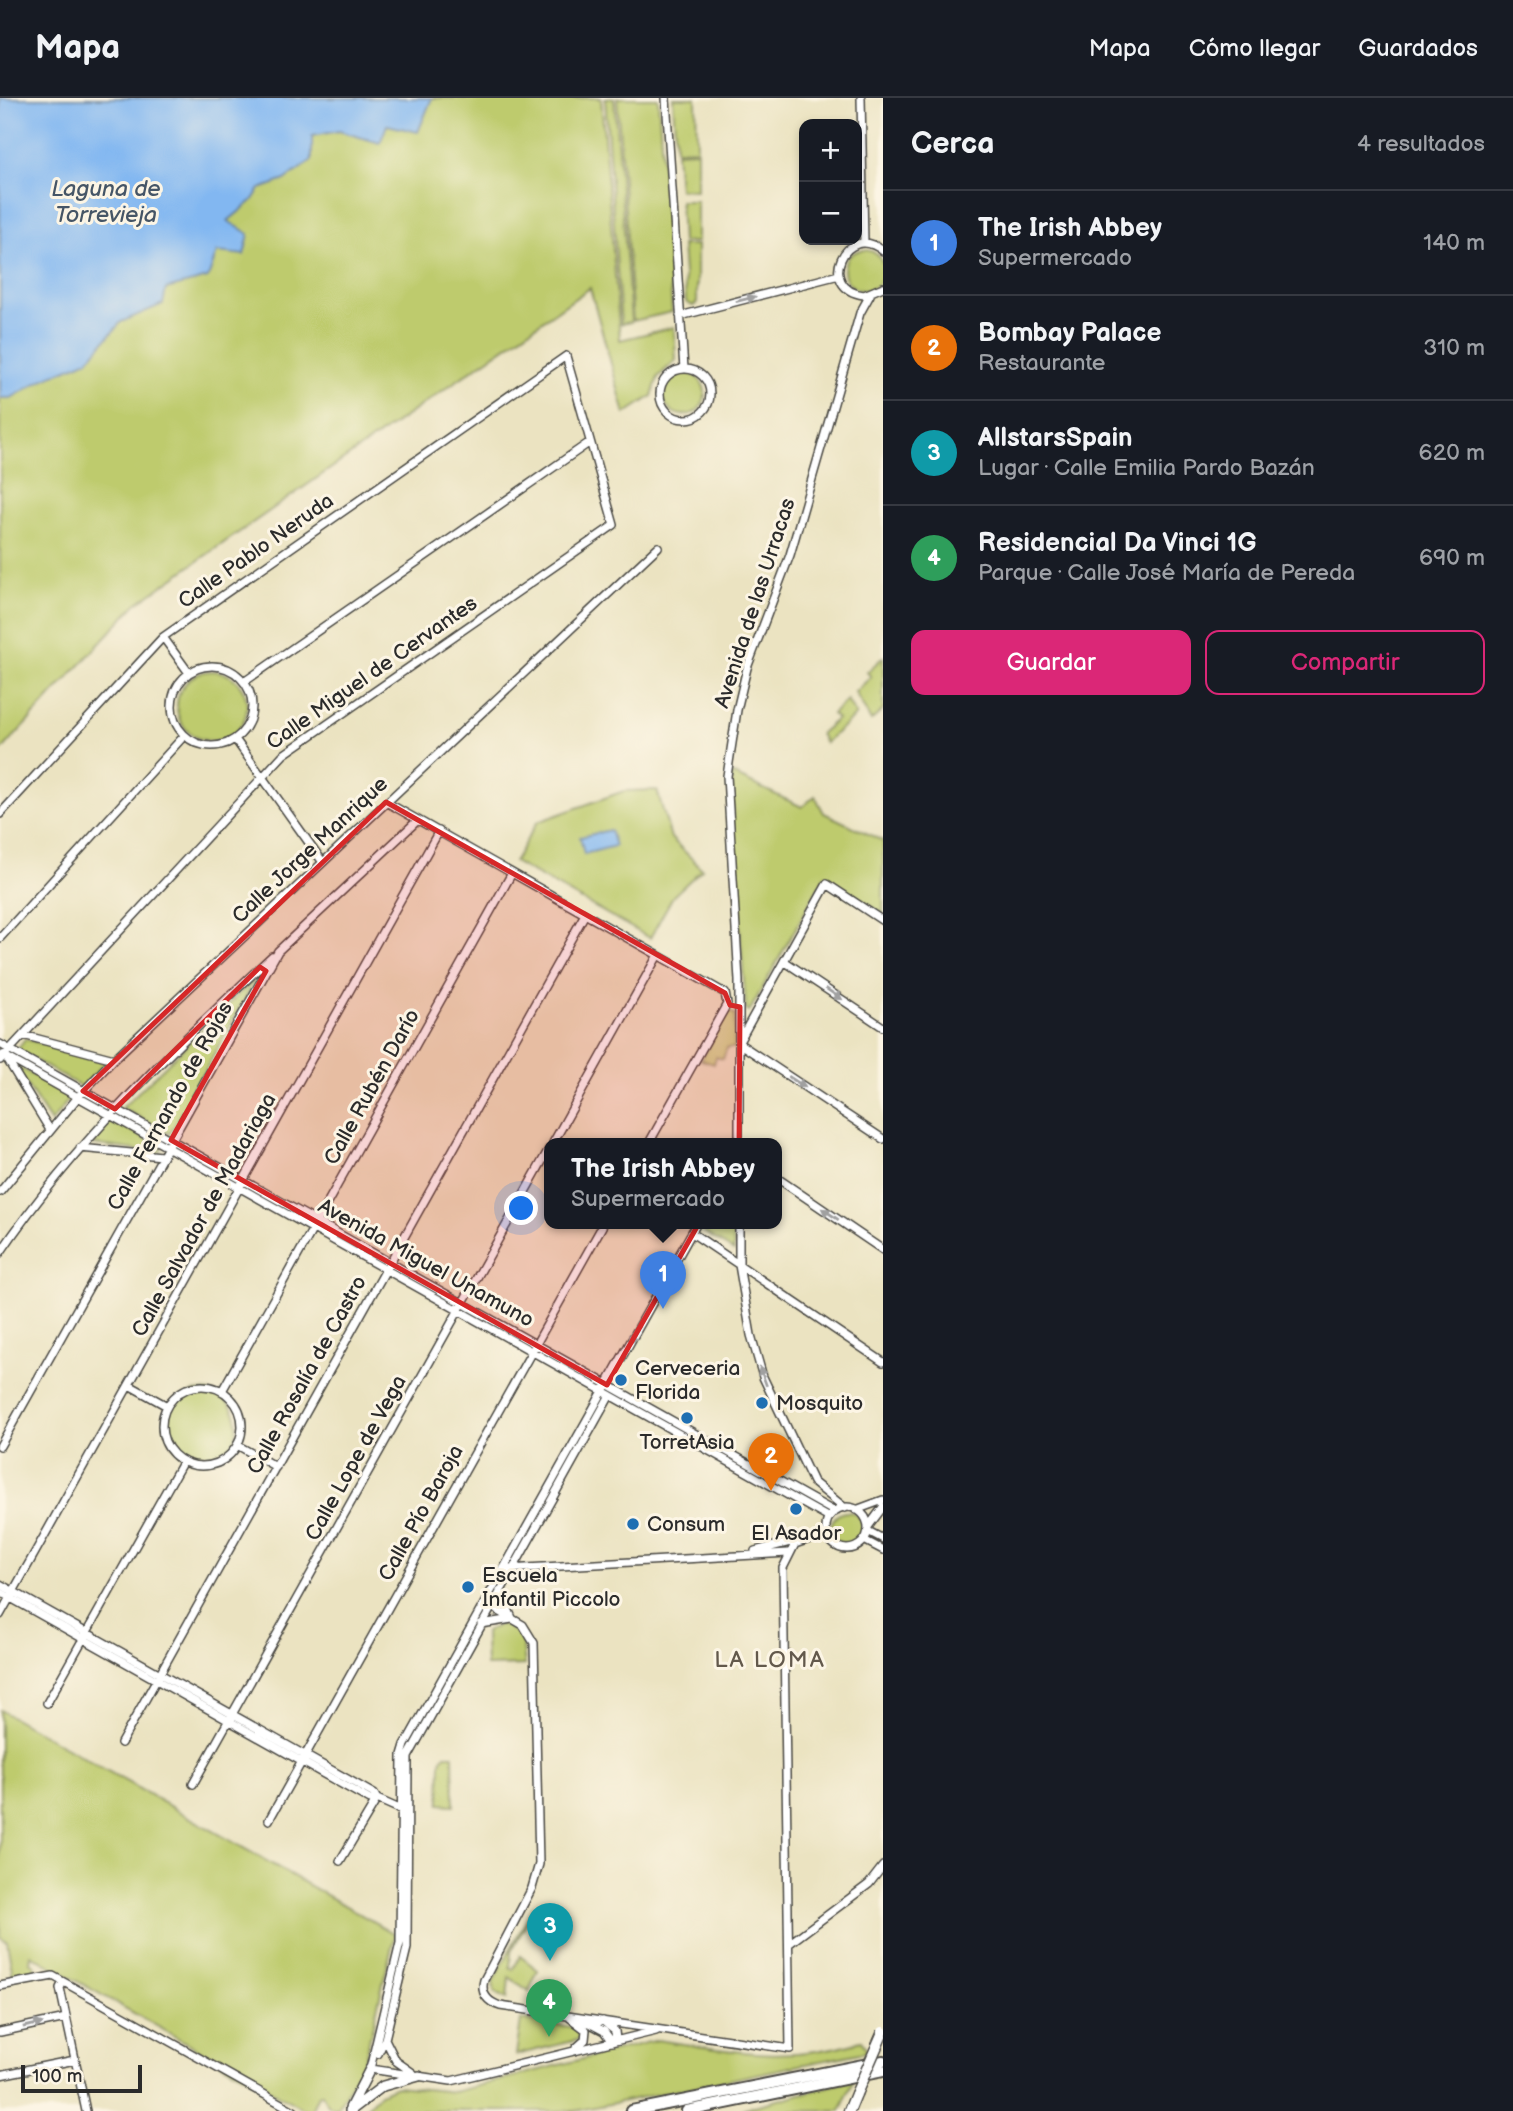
<!DOCTYPE html>
<html lang="es">
<meta charset="utf-8">
<style>
:root{--surface:#171b24;--page:#20242c;--text:#f1f3f6;--muted:#9ea1a6;--line:#363941;--accent:#db2777}
body{margin:0;font-family:"Balsamiq Sans",sans-serif;background:var(--page);color:var(--text)}
.controls{position:absolute;right:21px;top:21px;display:grid;overflow:hidden;border-radius:14px;box-shadow:0 4px 10px #0003}
.controls button{width:63px;height:63px;display:grid;place-items:center;padding:0;border:0;border-bottom:2px solid var(--line);background:var(--surface);color:var(--text);font:35px sans-serif}
.scale{position:absolute;left:21px;bottom:18px;width:121px;box-sizing:border-box;padding-left:7px;border:4px solid #2b2b2b;border-top:0;font-size:19px;line-height:24px;white-space:nowrap;color:#2b2b2b;-webkit-text-stroke:5px #fcf5e5;paint-order:stroke}
.you{position:absolute;left:522px;top:1111px;width:24px;height:24px;margin:-18px;border:5px solid #fff;border-radius:50%;background:#1a73e8;box-shadow:0 0 0 10px #1a73e833}
.badge{display:grid;place-items:center;width:46px;height:46px;border-radius:50%;background:var(--accent);color:#fff;font-size:23px;font-weight:700}
.pin{position:absolute;translate:-50% -58px;filter:drop-shadow(0 2px 4px #0008)}
.pin::after{content:'';position:absolute;top:37px;width:24px;height:21px;background:inherit;clip-path:polygon(0 0,100% 0,50% 100%)}
.popup{position:absolute;left:544px;top:1040px;width:238px;height:91px;box-sizing:border-box;display:grid;place-content:center;border-radius:14px;background:var(--surface);filter:drop-shadow(0 2px 5px #0005);font-size:23px;white-space:nowrap;color:var(--muted)}
.popup b{font-size:26px;color:var(--text)}
.popup::after{content:'';position:absolute;left:50%;top:100%;margin-left:-14px;border:14px solid transparent;border-top-color:var(--surface)}
.list{margin:0;padding:0;list-style:none}
h2{display:flex;justify-content:space-between;align-items:center;height:91px;margin:0;padding:0 28px;font-size:30px}
h2 small{font-size:23px;font-weight:400;color:var(--muted)}
.list li{display:grid;grid-template-columns:46px 1fr auto;gap:21px;align-items:center;box-sizing:border-box;height:105px;padding:0 28px;border-top:2px solid var(--line)}
.list b{display:block;font-size:26px;white-space:nowrap}
.list p{margin:0;font-size:23px;white-space:nowrap;color:var(--muted)}
.list em{font-size:23px;font-style:normal;color:var(--muted)}
.actions{display:flex;gap:14px;padding:21px 28px}
.actions a{flex:1;padding:16px 0;border:2px solid var(--accent);border-radius:14px;text-align:center;font-size:24px;color:var(--accent)}
.actions .main{background:var(--accent);color:#fff}
.map{position:relative;flex:none;width:883px;height:2013px;overflow:hidden}
header{display:flex;align-items:center;gap:42px;box-sizing:border-box;height:98px;padding:0 35px;background:var(--surface);border-bottom:2px solid var(--line)}
header strong{font-size:33px}
nav{display:flex;gap:38px;margin-inline-start:auto;font-size:24px}
main{display:flex}
aside{flex:1;background:var(--surface)}
.map>svg:first-child{display:block}
.green{fill:#becb6d;stroke:#747b4c;stroke-width:2}
.water{fill:#82b7f1;stroke:#56718e;stroke-width:2}
.lines{fill:none;stroke-linecap:round;stroke-linejoin:round}
.minor-casing{stroke:#484742;stroke-width:10}
.tertiary-casing{stroke:#484742;stroke-width:12}
.secondary-casing{stroke:#484742;stroke-width:13}
.trunk-casing{stroke:#484742;stroke-width:14}
.minor{stroke:#fff;stroke-width:7}
.tertiary{stroke:#fff;stroke-width:9}
.secondary{stroke:#fff;stroke-width:10}
.trunk{stroke:#fff;stroke-width:10}
.secondary-bridge-casing{stroke:#484742;stroke-width:13;stroke-linecap:butt}
.secondary-bridge{stroke:#fff;stroke-width:10}
.oneway{fill:#a0a0a0}
.marked{fill:#d62828;fill-opacity:0.2;stroke:#d62828;stroke-width:5;stroke-linejoin:round}
.poi-dot{fill:#1f6fb2;stroke:#fcf5e5;stroke-width:2.5}
.labels{text-anchor:middle;dominant-baseline:central;stroke-width:6;stroke-linejoin:round;paint-order:stroke}
.street-label{font-size:21px;fill:#2b2b2b;stroke:#fcf5e5}
.poi-label{font-size:21px;fill:#2b2b2b;stroke:#fcf5e5;text-anchor:start}
.water-label{font-size:23px;font-style:italic;fill:#455566;stroke:#fcf5e5}
.neighbourhood-label{font-size:23px;letter-spacing:2px;fill:#63594c;stroke:#fcf5e5}
</style>
<header>
<strong>Mapa</strong>
<nav><a>Mapa</a><a>Cómo llegar</a><a>Guardados</a></nav>
</header>
<main>
<div class="map">
<svg width="883" height="2013" viewBox="0 0 883 2013">
<rect width="100%" height="100%" fill="#fcf5e5"/>
<filter id="ink" filterUnits="userSpaceOnUse"><feTurbulence type="fractalNoise" baseFrequency=".0143" numOctaves="2"/><feDisplacementMap in="SourceGraphic" scale="14" xChannelSelector="R" yChannelSelector="G"/><feConvolveMatrix kernelMatrix="1 2 1 2 8 2 1 2 1" color-interpolation-filters="sRGB"/></filter>
<filter id="wash" filterUnits="userSpaceOnUse"><feTurbulence type="fractalNoise" baseFrequency=".00686" numOctaves="4" result="noise"/><feDisplacementMap in="SourceGraphic" scale="28" xChannelSelector="R" yChannelSelector="G"/><feGaussianBlur stdDeviation="1.57" result="paint"/><feColorMatrix in="noise" values="0 0 0 0 0 0 0 0 0 0 0 0 0 0 0 0 0 1.4 0 .05"/><feComposite in="paint" operator="in"/></filter>
<g filter="url(#wash)">
<rect width="100%" height="100%" fill="#ebe3c1"/>
<path class="green" d="M0 0H601L620 242 674 229 676 262 658 279 652 298 625 316 590 190 136 506 0 654Z
M605 0H614L631 224 621 226Z
M617 0H658L672 214 633 223Z
M673 0H696L697 51 676 52Z
M697 53V92L679 91 676 54Z
M680 103H697V144H682Z
M682 147H697V205L693 208 686 204Z
M844 172a20 20 0 1 1 40 0a20 20 0 1 1-40 0Z
M663 296a21 21 0 1 1 42 0a21 21 0 1 1-42 0Z
M883 559V612L871 623 855 594 871 579 867 574Z
M177 608a35 35 0 1 1 70 0a35 35 0 1 1-70 0Z
M847 602 856 617 825 645 820 636 837 621 832 616Z
M732 676 802 709 815 698 824 715 883 743V816L825 778 749 914 746 912 733 733Z
M657 692 671 740 702 771 673 798 650 840 514 764 537 724 624 693Z
M252 883 254 884 170 1036 122 1010Z
M729 913 735 917 734 950H727L723 961 716 959 714 966 701 962Z
M25 941 105 963 106 964 82 989 17 952Z
M15 967 71 999 51 1024 14 968Z
M111 1021 161 1049 162 1051 158 1055 91 1046Z
M704 1125H733L734 1153 702 1133Z
M167 1328a35 35 0 1 1 70 0a35 35 0 1 1-70 0Z
M831 1430a16 16 0 1 1 32 0a16 16 0 1 1-32 0Z
M498 1527 507 1528 522 1539 525 1567 486 1568 485 1534Z
M0 1612 395 1836 365 1960 337 2011 329 2008 322 1996 318 1997 311 2013H307L31 1857 30 1864 35 1867 36 1873 13 1878 7 1843 0 1839Z
M445 1657H453L454 1707 440 1706 441 1663Z
M533 1809H535L511 1854 510 1870 513 1872 520 1858 538 1872 529 1893 509 1879 507 1901 494 1894 493 1883Z
M521 1922 578 1930 582 1935 577 1942 516 1957Z
M657 1942C733 1953 784 1966 861 1943L867 1951 865 1954 575 2013H364L380 1995 397 1988 454 1994Z
M854 1982 840 2013H741L751 2009Z"/>
<path class="water" d="M0 0H432L418 34 387 27 380 45 339 33 312 38V62L285 82 260 91 252 103 228 123 249 136 244 157 217 154 208 180 166 191 163 206 121 224 88 262 42 282 11 300H0Z
M610 732 615 748 584 756 580 739Z"/>
</g>
<g filter="url(#ink)">
<g class="lines">
<defs>
<path id="minor" d="M666 0 684 271
M861 0 864 145
M883 153C846 122 815 191 864 197L883 189
M680 218 839 177
M660 296a25 25 0 1 1 50 0a25 25 0 1 1-50 0Z
M163 539 189 575
M172 608a40 40 0 1 1 80 0a40 40 0 1 1-80 0Z
M244 584 590 344
M235 641 322 763
M386 704 725 895 727 906
M0 716 163 539 566 258 614 427 283 657 0 962
M0 840 184 638
M784 863 883 929
M23 937 114 961
M740 942 827 786 883 823
M0 946 835 1414
M740 946 883 1041
M3 957 829 1420
M5 958 50 1032
M553 1045 658 857
M649 1045 727 906
M739 1045V883L727 678 737 612 747 570 790 457 860 215 870 197
M80 1050 162 1058
M777 1080 883 1152
M0 1094 78 999 114 961 658 449
M739 1125V1167L751 1237 763 1279 813 1384 845 1410
M692 1135 883 1264
M0 1155C76 1043 173 951 272 858
M129 1287 167 1308
M162 1328a40 40 0 1 1 80 0a40 40 0 1 1-80 0Z
M222 1293 512 775
M237 1347 276 1369
M0 1348 278 853 418 722
M826 1430a21 21 0 1 1 42 0a21 21 0 1 1-42 0Z
M856 1412 883 1402
M868 1429 883 1409
M868 1433 883 1441
M864 1442 883 1452
M755 1453 798 1442
M508 1471 788 1455
M0 1486 374 1696 377 1701 404 1713
M500 1493 512 1520
M0 1494 370 1702 377 1701
M485 1505 523 1527 534 1545 539 1766 532 1790 484 1882C480 1896 488 1904 500 1908L790 1951 783 1470 795 1446 827 1435
M0 1517 439 733
M481 1526 512 1521
M47 1605 183 1363
M121 1645 585 816
M193 1686 549 1051
M269 1722 604 1125
M340 1763 377 1701
M790 1845 869 1786 883 1768
M63 1884 60 1890 86 2013
M0 1888 53 1878 294 2013
M569 1919 586 1932 585 1942 576 1950
M581 1921 604 1933 612 1944
M603 1923 615 1933 616 1942
M0 1934 66 1920
M385 1941 396 1963 413 1975
M378 1956 385 1941 407 1850 408 1659 610 1297
M370 1971 400 1845 402 1657 405 1647 697 1125
M370 1971 451 1983 656 1933
M0 1977 75 1962"/>
<path id="tertiary" d="M350 2010 370 1971
M350 2013 383 1988 419 1978"/>
<path id="secondary" d="M849 2013 856 1996"/>
<path id="trunk" d="M631 2013 883 1963
M687 2013 883 1973"/>
</defs>
<use href="#minor" class="minor-casing"/>
<use href="#tertiary" class="tertiary-casing"/>
<use href="#secondary" class="secondary-casing"/>
<use href="#trunk" class="trunk-casing"/>
<use href="#minor" class="minor"/>
<use href="#tertiary" class="tertiary"/>
<use href="#secondary" class="secondary"/>
<use href="#trunk" class="trunk"/>
<defs>
<path id="secondary-bridge" d="M856 1996 883 1934"/>
</defs>
<use href="#secondary-bridge" class="secondary-bridge-casing"/>
<use href="#secondary-bridge" class="secondary-bridge"/>
</g>
<defs><path id="oneway-solid" d="M-6-.8H1V-3.2L6.5 0L1 3.2V.8H-6Z" transform="scale(1.75)"/></defs>
<g class="oneway">
<use href="#oneway-solid" transform="translate(746 201) rotate(-14)"/>
<use href="#oneway-solid" transform="translate(834 896) rotate(34)"/>
<use href="#oneway-solid" transform="translate(797 984) rotate(33)"/>
<use href="#oneway-solid" transform="translate(830 1116) rotate(-146)"/>
<use href="#oneway-solid" transform="translate(634 1237) rotate(119)"/>
<use href="#oneway-solid" transform="translate(763 1278) rotate(-110)"/>
<use href="#oneway-solid" transform="translate(33 1927) rotate(-12)"/>
</g>
</g>
<path class="marked" d="M386 704 725 895 730 907 740 909 739 1055 607 1287 171 1042 266 873 260 869 115 1011 83 993Z"/>
<g class="poi-dot">
<circle cx="621" cy="1282" r="7"/>
<circle cx="762" cy="1305" r="7"/>
<circle cx="687" cy="1320" r="7"/>
<circle cx="796" cy="1411" r="7"/>
<circle cx="633" cy="1426" r="7"/>
<circle cx="468" cy="1489" r="7"/>
</g>
<g class="labels">
<g class="street-label">
<text transform="translate(256 453) rotate(-35)">Calle Pablo Neruda</text>
<text transform="translate(755 505) rotate(-72)">Avenida de las Urracas</text>
<text transform="translate(372 575) rotate(-35)">Calle Miguel de Cervantes</text>
<text transform="translate(310 752) rotate(-43)">Calle Jorge Manrique</text>
<text transform="translate(372 989) rotate(-61)">Calle Rubén Darío</text>
<text transform="translate(170 1008) rotate(-61)">Calle Fernando de Rojas</text>
<text transform="translate(204 1117) rotate(-61)">Calle Salvador de Madariaga</text>
<text transform="translate(426 1165) rotate(29)">Avenida Miguel Unamuno</text>
<text transform="translate(307 1277) rotate(-61)">Calle Rosalía de Castro</text>
<text transform="translate(356 1360) rotate(-61)">Calle Lope de Vega</text>
<text transform="translate(421 1415) rotate(-61)">Calle Pío Baroja</text>
</g>
<g class="poi-label">
<text x="635" y="1270">Cerveceria<tspan x="635" dy="24">Florida</tspan></text>
<text x="776" y="1305">Mosquito</text>
<text x="687" y="1344" text-anchor="middle">TorretAsia</text>
<text x="647" y="1426">Consum</text>
<text x="796" y="1435" text-anchor="middle">El Asador</text>
<text x="482" y="1477">Escuela<tspan x="482" dy="24">Infantil Piccolo</tspan></text>
</g>
<g class="water-label">
<text x="106" y="91">Laguna de<tspan x="106" dy="26">Torrevieja</tspan></text>
</g>
<g class="neighbourhood-label">
<text x="770" y="1562">LA LOMA</text>
</g>
</g>
</svg>
<div class="controls">
<button>+</button>
<button>−</button>
</div>
<div class="scale">100 m</div>
<div class="you"></div>
<div class="pin badge" style="left:663px;top:1211px;background:#3f7fe0">1</div>
<div class="popup"><b>The Irish Abbey</b>Supermercado</div>
<div class="pin badge" style="left:771px;top:1393px;background:#e8710a">2</div>
<div class="pin badge" style="left:550px;top:1863px;background:#0f9aa8">3</div>
<div class="pin badge" style="left:549px;top:1939px;background:#2e9e5b">4</div>
</div>
<aside>
<h2>Cerca<small>4 resultados</small></h2>
<ul class="list">
<li><span class="badge" style="background:#3f7fe0">1</span><div><b>The Irish Abbey</b><p>Supermercado</p></div><em>140 m</em></li>
<li><span class="badge" style="background:#e8710a">2</span><div><b>Bombay Palace</b><p>Restaurante</p></div><em>310 m</em></li>
<li><span class="badge" style="background:#0f9aa8">3</span><div><b>AllstarsSpain</b><p>Lugar · Calle Emilia Pardo Bazán</p></div><em>620 m</em></li>
<li><span class="badge" style="background:#2e9e5b">4</span><div><b>Residencial Da Vinci 1G</b><p>Parque · Calle José María de Pereda</p></div><em>690 m</em></li>
</ul>
<div class="actions"><a class="main">Guardar</a><a>Compartir</a></div>
</aside>
</main>
